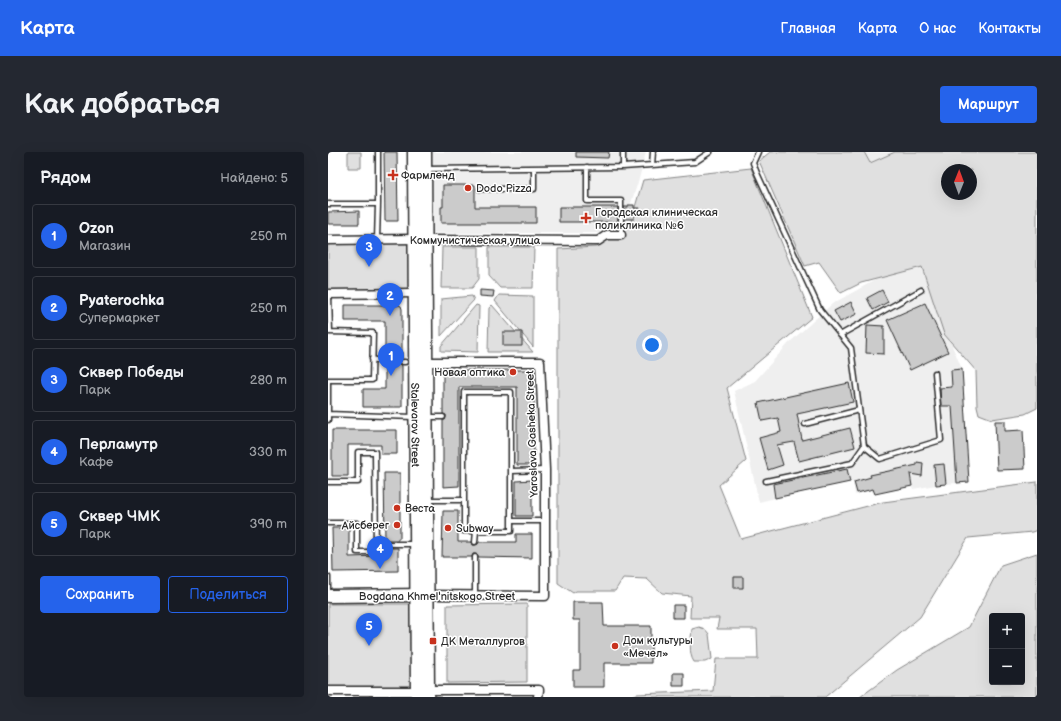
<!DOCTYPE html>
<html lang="ru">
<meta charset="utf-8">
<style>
:root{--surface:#171b24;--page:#242831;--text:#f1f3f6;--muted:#9ea1a6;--line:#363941;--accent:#2563eb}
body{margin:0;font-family:"Balsamiq Sans",sans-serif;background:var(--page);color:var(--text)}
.controls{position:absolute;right:12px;bottom:12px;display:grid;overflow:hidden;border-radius:4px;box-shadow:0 4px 16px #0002}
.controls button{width:36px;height:36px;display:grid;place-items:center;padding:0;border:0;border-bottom:1px solid var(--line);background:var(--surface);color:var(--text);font:20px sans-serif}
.compass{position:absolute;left:613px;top:12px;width:36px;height:36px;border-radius:50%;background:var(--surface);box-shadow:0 4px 16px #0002;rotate:1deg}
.you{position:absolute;left:324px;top:193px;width:14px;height:14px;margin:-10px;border:3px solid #fff;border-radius:50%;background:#1a73e8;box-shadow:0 0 0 6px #1a73e833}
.badge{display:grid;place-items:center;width:26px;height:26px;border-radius:50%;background:var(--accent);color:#fff;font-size:13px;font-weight:700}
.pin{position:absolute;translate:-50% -33px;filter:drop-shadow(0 1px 2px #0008)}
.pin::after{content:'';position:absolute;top:21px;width:14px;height:12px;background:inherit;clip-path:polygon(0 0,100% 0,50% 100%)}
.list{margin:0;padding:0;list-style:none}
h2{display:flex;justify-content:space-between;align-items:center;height:52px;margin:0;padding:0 16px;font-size:17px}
h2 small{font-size:13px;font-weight:400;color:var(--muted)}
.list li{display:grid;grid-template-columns:26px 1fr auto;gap:12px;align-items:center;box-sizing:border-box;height:64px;margin:0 8px 8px;padding:0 8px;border:1px solid var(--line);border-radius:4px}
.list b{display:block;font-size:15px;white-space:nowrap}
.list p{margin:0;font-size:13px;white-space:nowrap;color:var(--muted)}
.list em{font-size:13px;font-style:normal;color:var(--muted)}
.actions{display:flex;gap:8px;padding:12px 16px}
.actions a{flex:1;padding:9px 0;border:1px solid var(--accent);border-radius:4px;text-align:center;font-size:14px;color:var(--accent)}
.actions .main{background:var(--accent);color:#fff}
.map{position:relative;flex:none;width:709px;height:545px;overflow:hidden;border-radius:4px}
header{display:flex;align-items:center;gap:24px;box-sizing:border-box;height:56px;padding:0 20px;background:var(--accent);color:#fff}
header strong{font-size:19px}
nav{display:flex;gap:22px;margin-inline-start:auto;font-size:14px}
.intro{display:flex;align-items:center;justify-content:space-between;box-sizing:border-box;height:96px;padding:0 24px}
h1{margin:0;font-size:28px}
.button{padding:10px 18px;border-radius:4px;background:var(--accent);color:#fff;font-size:14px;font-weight:700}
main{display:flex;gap:24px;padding:0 24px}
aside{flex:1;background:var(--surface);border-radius:4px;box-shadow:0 4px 16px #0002}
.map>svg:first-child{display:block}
.built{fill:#efefef}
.green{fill:#e0e0e0;stroke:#868686;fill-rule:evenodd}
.building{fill:#cbcbcb;stroke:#2b2b2b}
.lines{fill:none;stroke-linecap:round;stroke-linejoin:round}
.lane-casing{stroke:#2b2b2b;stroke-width:7}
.street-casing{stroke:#2b2b2b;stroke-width:11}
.secondary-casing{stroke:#2b2b2b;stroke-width:15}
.lane{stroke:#fff;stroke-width:4}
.street{stroke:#fff;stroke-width:8}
.secondary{stroke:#fff;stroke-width:12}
.poi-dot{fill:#c8321e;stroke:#fff;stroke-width:1.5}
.labels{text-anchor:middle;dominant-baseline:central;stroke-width:3;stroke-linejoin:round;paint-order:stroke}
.poi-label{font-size:11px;fill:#2b2b2b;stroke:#fff;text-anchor:start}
.street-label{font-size:11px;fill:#2b2b2b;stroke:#fff}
</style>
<header>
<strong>Карта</strong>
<nav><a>Главная</a><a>Карта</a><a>О нас</a><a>Контакты</a></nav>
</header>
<div class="intro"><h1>Как добраться</h1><a class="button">Маршрут</a></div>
<main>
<aside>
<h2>Рядом<small>Найдено: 5</small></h2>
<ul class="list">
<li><span class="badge">1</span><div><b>Ozon</b><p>Магазин</p></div><em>250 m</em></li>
<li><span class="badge">2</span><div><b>Pyaterochka</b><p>Супермаркет</p></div><em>250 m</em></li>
<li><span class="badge">3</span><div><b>Сквер Победы</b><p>Парк</p></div><em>280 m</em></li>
<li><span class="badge">4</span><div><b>Перламутр</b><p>Кафе</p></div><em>330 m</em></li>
<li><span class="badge">5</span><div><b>Сквер ЧМК</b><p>Парк</p></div><em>390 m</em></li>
</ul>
<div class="actions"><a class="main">Сохранить</a><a>Поделиться</a></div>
</aside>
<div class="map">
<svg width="709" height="545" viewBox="0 0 709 545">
<rect width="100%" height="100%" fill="#fff"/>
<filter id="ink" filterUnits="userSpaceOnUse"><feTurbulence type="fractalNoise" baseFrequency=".025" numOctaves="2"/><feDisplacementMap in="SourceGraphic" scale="8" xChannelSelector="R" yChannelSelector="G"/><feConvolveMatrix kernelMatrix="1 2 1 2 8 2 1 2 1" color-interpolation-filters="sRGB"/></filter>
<g filter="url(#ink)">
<path class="built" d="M104 0H318L311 27 293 81H105Z
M536 0H567L542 11Z
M594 102 625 196 634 217 641 330 608 333 585 337 584 334 547 342 543 338 527 343 525 330H522L447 346 431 350 406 239 427 229 461 191 504 152Z"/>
<path class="green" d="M20 0H33V16H20Z
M442 0H536L542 11 567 0H709V256L697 262 664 267 651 262 649 254 648 219 616 182 594 115 533 131 513 141 491 110 477 114 431 9ZM619 18H643V42H619Z
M423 16 484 165 399 236 418 309 391 333 413 387 555 350 709 330V378L704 380 640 386 592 465 497 545H299L309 542 385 539 388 507H430L429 477H389L391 466H362L363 444 334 441 319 427 295 426 287 439H248L245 441 230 431V97L269 95 302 72 315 28Z
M82 91 83 138H0V92Z
M114 95H151V127L144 136H113Z
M161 95H206L205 136H172L161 124Z
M171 143 205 144V195L167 149Z
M144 144 146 148 113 184V147Z
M148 153 151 154 150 200 113 199V194Z
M164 153 205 200H160L161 156Z
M709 401V545H532L569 518 641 475 673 413ZM664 464H694V530H664Z
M0 452H83V535L0 536Z
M199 452V530L119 531V453Z
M371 475 377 477 381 482 384 507 377 510H366C360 501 363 488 364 477Z"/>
<path class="building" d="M56 0H69L70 69H57Z
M248 0H281L280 6 248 5Z
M115 33H147V55H208V71H113V55H115Z
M300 53H306V56H312V63H306V67H296V55H300Z
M231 55H290V70H231Z
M31 59V72H0V60Z
M152 138 166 139 165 145 152 144Z
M554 138 560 150 545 158 539 146Z
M523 150 529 162 512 170 506 159Z
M597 151 620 200 582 218 559 168Z
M17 153H71L73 154 74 157V206L72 207 71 210 72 213 74 214V255H35V237H57V213H59L60 210V208L57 206V169H17Z
M539 173 556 174V202L538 201Z
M175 180H194V194H175Z
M634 217 641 330 629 331 624 254H613L612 236 624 235 623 218Z
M115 218H206V313H189V235H131V334L115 335V268H117L118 265V263L115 262Z
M521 231 525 250 469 262 474 288 522 276 527 295 471 309 466 290 449 293 455 313 440 318 431 286 453 280 450 266 434 269 430 251Z
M667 269H677V279L695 278 697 317 669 318Z
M4 278H69V302H53V293H20V324H4Z
M589 310 595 311 594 324 582 322 584 334 547 342 545 337 529 341 526 330 543 325 542 323 589 313Z
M616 312 618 332 608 333 606 313Z
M519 317 522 330 447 346 445 332Z
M56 321H72V386H70V388H57Z
M204 328V364H188V329Z
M115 359H130V390H144L145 393H147L150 392 151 390H188V382H204V406L150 405V403L147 402H145L144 405H114Z
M4 376H21V405L52 404V396H70V419L5 420Z
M406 425H415V436H406Z
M245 450H275L276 474H323V511H276V535H245V518H252V468H245Z
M345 453H356V466H345Z
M345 521H356V534H345Z"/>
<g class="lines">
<defs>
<path id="lane" d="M430 0 425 11 429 21 492 158 523 196 536 294 552 307 613 288 607 221
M324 13 325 0
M259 15V49H293V83
M295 15V0
M98 17 295 15 367 10 382 0
M152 37H206V16
M0 52H50V0
M49 88 50 52
M1 142 2 180
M0 180 45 181 44 228H0V268
M512 183 593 138
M44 207 57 210
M74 210H77
M136 240H183V379H136Z
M0 262 85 265
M99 265H115
M477 272 531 258
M183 319 217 318
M438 329 524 311 536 294
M0 330H30V300H47L48 400H29V371H0
M101 348H136
M183 369H217
M147 390 148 379
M47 392H86
M147 405V444
M0 425V442"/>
<path id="street" d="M0 88 87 87
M98 88 270 89 279 83H293
M0 142 87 141
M98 210H212L217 318V444L99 443
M100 538H211L210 545
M0 539H89"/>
<g id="secondary">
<path id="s1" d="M86 0 89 545"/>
<path d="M97 0 100 545"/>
<path d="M0 444 97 443"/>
</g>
</defs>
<use href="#lane" class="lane-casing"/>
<use href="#street" class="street-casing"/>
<use href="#secondary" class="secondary-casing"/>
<use href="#lane" class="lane"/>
<use href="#street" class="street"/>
<use href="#secondary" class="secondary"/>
</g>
</g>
<g class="poi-dot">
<path d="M63 17h4v4h4v4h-4v4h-4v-4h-4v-4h4z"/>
<circle cx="140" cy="36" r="4"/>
<path d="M256 60h4v4h4v4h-4v4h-4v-4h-4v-4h4z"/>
<circle cx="185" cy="220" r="4"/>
<circle cx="69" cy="356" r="4"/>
<circle cx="69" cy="373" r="4"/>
<circle cx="120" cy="376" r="4"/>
<rect x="101" y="485" width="8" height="8" rx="2"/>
<circle cx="287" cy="494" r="4"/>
</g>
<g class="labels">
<g class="poi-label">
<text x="73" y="23">Фармленд</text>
<text x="148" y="36">Dodo Pizza</text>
<text x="267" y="60">Городская клиническая<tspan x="267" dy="13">поликлиника №6</tspan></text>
<text x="177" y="220" text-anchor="end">Новая оптика</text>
<text x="77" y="356">Веста</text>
<text x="61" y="373" text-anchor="end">Айсберег</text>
<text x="128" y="376">Subway</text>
<text x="295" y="488">Дом культуры<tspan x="295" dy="13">«Мечел»</tspan></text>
<text x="113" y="489">ДК Металлургов</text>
</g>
<g class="street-label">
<text x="147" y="88">Коммунистическая улица</text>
<text stroke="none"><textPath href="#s1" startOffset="273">Stalevarov Street</textPath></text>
<text transform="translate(204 282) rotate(-92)">Yaroslava Gasheka Street</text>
<text x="109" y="444">Bogdana Khmel'nitskogo Street</text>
</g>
</g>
</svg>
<div class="controls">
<button>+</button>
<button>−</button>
</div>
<svg class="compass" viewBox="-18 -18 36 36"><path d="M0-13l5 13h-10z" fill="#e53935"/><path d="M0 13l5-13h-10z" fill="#9ea1a6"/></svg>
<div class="you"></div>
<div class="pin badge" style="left:63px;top:224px">1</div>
<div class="pin badge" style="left:62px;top:164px">2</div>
<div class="pin badge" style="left:41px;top:115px">3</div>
<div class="pin badge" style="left:52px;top:417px">4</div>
<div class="pin badge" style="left:41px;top:494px">5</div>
</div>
</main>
